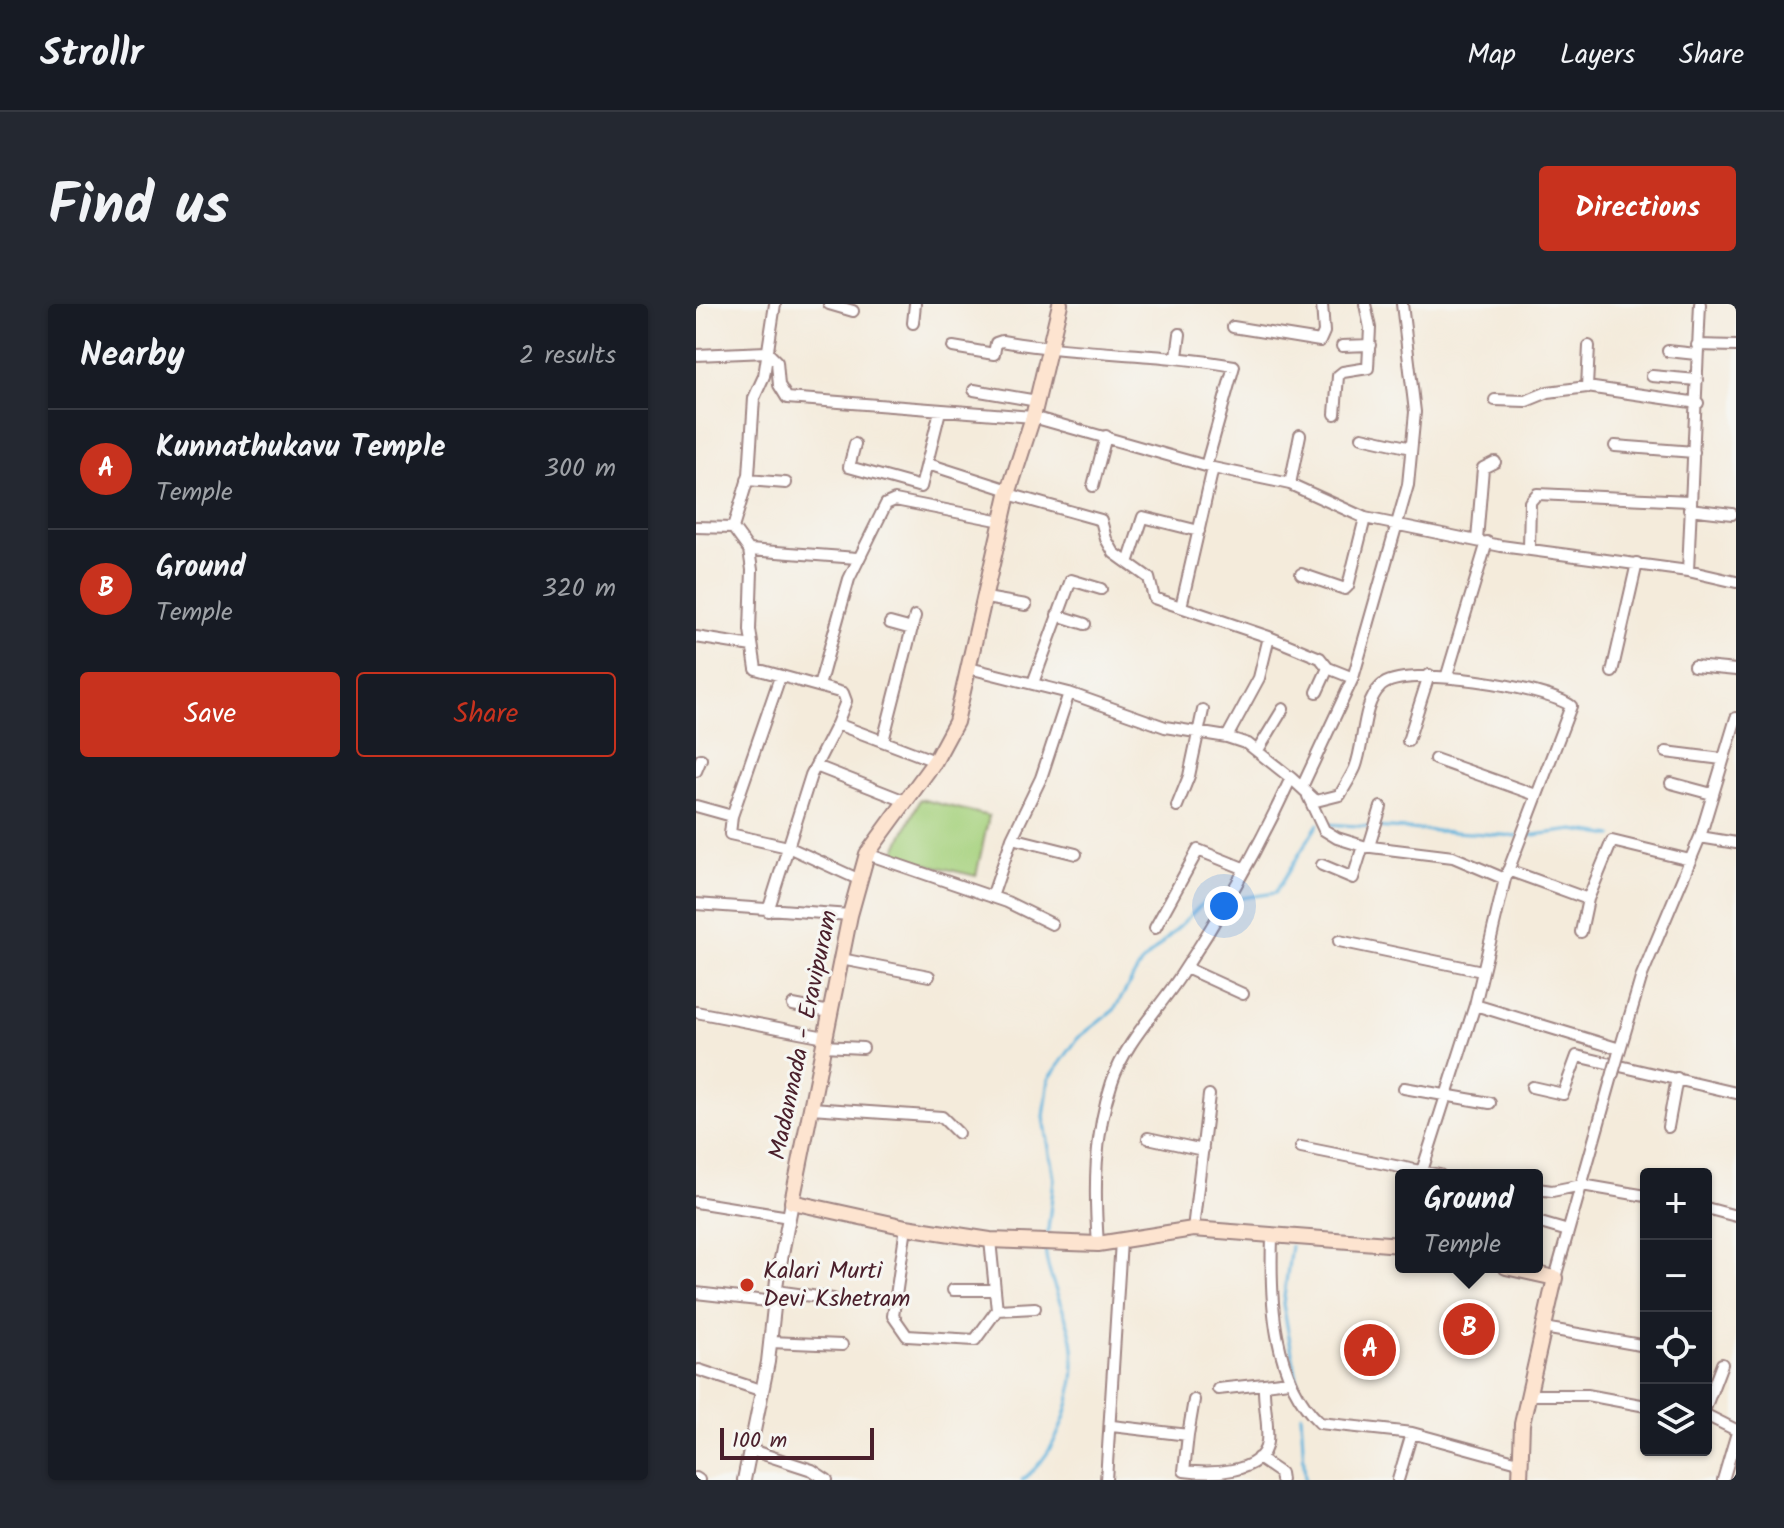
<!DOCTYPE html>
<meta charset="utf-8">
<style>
:root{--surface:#171b24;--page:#242831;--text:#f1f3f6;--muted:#9ea1a6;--line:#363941;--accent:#c8321e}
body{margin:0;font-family:Kalam,sans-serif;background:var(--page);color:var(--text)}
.controls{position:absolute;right:24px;bottom:24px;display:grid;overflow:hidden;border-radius:8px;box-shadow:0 2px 6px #0004}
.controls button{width:72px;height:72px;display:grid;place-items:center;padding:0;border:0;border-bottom:2px solid var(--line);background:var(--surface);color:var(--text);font:40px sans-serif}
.scale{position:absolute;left:24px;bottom:20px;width:154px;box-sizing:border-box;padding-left:8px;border:4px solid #4a1f2b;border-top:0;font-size:22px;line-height:28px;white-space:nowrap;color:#4a1f2b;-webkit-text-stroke:6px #f6f6f2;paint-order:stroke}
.you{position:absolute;left:528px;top:602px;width:28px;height:28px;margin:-20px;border:6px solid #fff;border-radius:50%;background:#1a73e8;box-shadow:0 0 0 12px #1a73e833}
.badge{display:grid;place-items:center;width:52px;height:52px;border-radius:50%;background:var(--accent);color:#fff;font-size:26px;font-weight:700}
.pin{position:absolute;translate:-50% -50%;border:4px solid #fff;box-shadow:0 2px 8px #0006}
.popup{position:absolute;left:699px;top:865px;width:148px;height:104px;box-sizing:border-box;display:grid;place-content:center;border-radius:8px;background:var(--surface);filter:drop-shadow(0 2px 6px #0005);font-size:26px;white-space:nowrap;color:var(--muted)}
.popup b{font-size:30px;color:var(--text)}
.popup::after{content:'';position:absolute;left:50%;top:100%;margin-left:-16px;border:16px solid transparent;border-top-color:var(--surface)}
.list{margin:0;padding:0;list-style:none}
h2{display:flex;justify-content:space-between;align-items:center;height:104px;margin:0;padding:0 32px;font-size:34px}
h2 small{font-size:26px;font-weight:400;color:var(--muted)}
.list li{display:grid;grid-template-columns:52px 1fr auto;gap:24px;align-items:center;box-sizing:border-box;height:120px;padding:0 32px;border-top:2px solid var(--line)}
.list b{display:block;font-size:30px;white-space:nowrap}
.list p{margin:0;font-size:26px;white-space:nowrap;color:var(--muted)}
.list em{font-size:26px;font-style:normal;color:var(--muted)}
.actions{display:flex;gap:16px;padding:24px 32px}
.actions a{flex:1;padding:18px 0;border:2px solid var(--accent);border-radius:8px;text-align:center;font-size:28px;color:var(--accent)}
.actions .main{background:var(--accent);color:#fff}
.icon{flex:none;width:44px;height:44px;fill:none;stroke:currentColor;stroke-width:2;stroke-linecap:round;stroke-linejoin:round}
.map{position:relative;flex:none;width:1040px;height:1176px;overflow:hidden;border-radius:8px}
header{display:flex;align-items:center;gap:48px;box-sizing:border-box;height:112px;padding:0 40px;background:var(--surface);border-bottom:2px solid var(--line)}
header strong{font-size:38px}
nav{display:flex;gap:44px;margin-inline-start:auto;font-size:28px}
.intro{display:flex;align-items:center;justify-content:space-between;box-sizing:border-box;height:192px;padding:0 48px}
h1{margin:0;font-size:56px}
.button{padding:20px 36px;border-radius:8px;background:var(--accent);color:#fff;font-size:28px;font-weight:700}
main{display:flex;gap:48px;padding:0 48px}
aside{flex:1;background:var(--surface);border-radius:8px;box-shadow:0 2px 6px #0004}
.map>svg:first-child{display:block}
.green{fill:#a6d17d;stroke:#787854;stroke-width:2}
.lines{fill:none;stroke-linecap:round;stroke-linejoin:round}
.stream{stroke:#62b4dd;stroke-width:3}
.minor-casing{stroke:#9f8583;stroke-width:14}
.tertiary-casing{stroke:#9f8583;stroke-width:16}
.secondary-casing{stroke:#9f8583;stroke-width:18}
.minor{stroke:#fff;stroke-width:10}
.tertiary{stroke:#fff;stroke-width:12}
.secondary{stroke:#fde4d0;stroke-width:14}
.minor-bridge-casing{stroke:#9f8583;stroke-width:14;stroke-linecap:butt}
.minor-bridge{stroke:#fff;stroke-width:10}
.poi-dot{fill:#c8321e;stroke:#f6f6f2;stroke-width:3}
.labels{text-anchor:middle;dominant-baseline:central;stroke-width:6;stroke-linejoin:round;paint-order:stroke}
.street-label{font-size:24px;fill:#4a1f2b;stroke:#f6f6f2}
.poi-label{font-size:24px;fill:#4a1f2b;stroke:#f6f6f2;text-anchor:start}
</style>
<header>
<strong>Strollr</strong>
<nav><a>Map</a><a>Layers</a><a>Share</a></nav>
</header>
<div class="intro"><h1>Find us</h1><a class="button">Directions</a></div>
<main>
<aside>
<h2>Nearby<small>2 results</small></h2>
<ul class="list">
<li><span class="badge">A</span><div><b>Kunnathukavu Temple</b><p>Temple</p></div><em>300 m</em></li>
<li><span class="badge">B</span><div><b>Ground</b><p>Temple</p></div><em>320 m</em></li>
</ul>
<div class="actions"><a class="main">Save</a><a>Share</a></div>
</aside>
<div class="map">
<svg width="1040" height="1176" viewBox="0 0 1040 1176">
<rect width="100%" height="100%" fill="#f6f6f2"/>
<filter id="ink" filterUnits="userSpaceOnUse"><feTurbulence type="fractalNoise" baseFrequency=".0125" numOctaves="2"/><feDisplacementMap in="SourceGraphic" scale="16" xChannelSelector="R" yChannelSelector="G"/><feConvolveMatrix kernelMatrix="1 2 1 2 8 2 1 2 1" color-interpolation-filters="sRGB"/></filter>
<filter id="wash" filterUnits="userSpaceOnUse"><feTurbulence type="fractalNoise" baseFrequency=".006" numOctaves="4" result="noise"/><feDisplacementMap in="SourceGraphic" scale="32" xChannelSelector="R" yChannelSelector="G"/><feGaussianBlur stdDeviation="1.8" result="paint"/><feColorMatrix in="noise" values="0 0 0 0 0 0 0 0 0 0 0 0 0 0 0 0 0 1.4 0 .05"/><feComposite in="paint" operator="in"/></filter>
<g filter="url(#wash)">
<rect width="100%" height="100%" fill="#f4ebdb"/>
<path class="green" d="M224 495 293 512 280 572 197 552Z"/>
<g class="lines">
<path class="stream" d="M630 520 822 532
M829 532 878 526 917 532
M538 595 579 589 622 520
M351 934 358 875 348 813 353 775 382 734 418 706 445 660 507 599 518 598
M595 942 587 1000 602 1080
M605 1110 609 1176
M326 1176C365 1147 384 1083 376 1036 370 1005 350 973 349 941"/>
</g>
</g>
<g filter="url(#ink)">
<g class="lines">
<defs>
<path id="minor" d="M79 0 68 72 58 94 53 171 37 224 53 246 56 266 54 326 60 365 147 389 150 397 141 420 239 457
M133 0 157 7
M217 19 219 0
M537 23 624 37 628 28 626 0
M1001 41 1040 42
M646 42 674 41
M257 43 298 50 300 39 306 37C383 51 461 48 538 62L510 162
M972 47 1000 50
M0 51 71 48 81 58 83 81 91 94 337 113 517 164 594 180 669 214 805 242 992 267 1040 278
M481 52 484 30
M956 72 1001 76
M891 83 893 42
M278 86 341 97
M799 96 830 97 852 88 891 83 1002 99
M639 110 642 72 647 68 672 64 674 24 669 0
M666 133 715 144
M159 140 153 163 225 183 244 107
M919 142 998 148
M232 160 313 186
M51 176 90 179
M594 180 604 131
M397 182 410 132
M312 190 405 216 410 235 418 249 453 274 458 294 573 333 624 354 632 364 657 374
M993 205 1036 210
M0 223 37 224
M781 236 787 164 799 158
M833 244 834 198 841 190 993 197
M53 246 161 254
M432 259 447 213 503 227
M992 267 1004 0
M605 270 649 285 652 282 669 214
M290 294 330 301
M485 303 517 164
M361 311 389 320
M194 319 216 325
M0 333 56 342
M998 362 1040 366
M273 364 373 389 469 423 531 433 552 440 595 474C564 541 526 609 485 671 463 705 429 738 416 778 398 831 398 885 402 940
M916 368 941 259
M751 371 791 238
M84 373 36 512 34 530 92 543 164 576
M337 379 375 276 405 285
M123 382 153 275 190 200 199 196 306 217
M621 388 632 364
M531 433 563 374 573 333
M187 437 219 312
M712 437 733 371
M562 446 587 405
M970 448 1026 455
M739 455 840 491
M120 462 209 497
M0 467 5 455
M595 474 620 497 644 491C649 482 655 473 659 464 669 440 665 401 685 382 709 359 852 384 875 402L809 575 779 701 726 867
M975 479 1016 490
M606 483 657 374 712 181 719 108 706 0
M612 492 628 526 641 534 667 542 757 553 809 575
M0 502 36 512
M481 502 493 472 507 406
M1004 533 1040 539
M316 534 380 550
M673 542 685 503
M171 550 311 598 356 620
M626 561 657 574 667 542
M812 566 892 595 916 537 994 556
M296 593 316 534 345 474 373 389
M0 600 154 611
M72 607 115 471 141 420
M459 624 502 546 547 564
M885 628 892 595
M643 637 786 667
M145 655 233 672
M490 664 547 690
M97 701 134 708
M779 701 924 745
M0 708 129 733
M127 742 167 744
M922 752 946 671 1004 533 1040 414
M836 783 867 790 881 752 1040 789
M708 784 794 799
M115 804 246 813 262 829
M972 823 981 774
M452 834 507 846
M605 843 744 871
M841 885 856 887 886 881 950 892
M0 898 93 913
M1010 904 1040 912
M841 918 872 927
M210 923 197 1012 211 1032 279 1036 301 1006 294 936
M497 925 513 791
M576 933C574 995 576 1074 624 1119L716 1129 826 1159
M859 974 917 769
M257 986H299
M80 987 137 995
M0 989 79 998
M301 1006 339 1004
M848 1024 950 1042
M74 1038 146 1041
M3 1066 67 1087
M522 1085 568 1080
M833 1091H891L950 1102
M1010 1102 1026 1060
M1010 1111 1040 1126
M416 1122 492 1131 488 1167C511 1170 567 1171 571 1138 573 1119 567 1099 568 1080L593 1077
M492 1131 498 1096
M55 1146 116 1166 131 1176
M562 1154 584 1169 585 1176
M0 1174 3 1176
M410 1176 425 937
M702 1176 716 1129
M1027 1176 1040 1132"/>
<path id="tertiary" d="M48 1176 72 1058 81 976 96 898"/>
<path id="secondary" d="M364 0 337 113 312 190 260 418 239 457 171 550 154 611 96 898 210 923 294 936 402 940 497 925 705 941
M810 963 859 974 826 1120 824 1176"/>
</defs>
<use href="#minor" class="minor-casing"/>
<use href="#tertiary" class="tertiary-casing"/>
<use href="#secondary" class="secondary-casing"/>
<use href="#minor" class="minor"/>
<use href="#tertiary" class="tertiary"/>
<use href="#secondary" class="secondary"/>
<defs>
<path id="minor-bridge" d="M917 769 922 752"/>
</defs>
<use href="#minor-bridge" class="minor-bridge-casing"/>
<use href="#minor-bridge" class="minor-bridge"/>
</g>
</g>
<circle class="poi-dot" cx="51" cy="981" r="8"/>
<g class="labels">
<g class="street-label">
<text transform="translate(108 731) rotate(-78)">Madannada - Eravipuram</text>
</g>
<g class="poi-label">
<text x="67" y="967">Kalari Murti<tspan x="67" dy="28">Devi Kshetram</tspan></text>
</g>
</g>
</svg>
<div class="controls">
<button>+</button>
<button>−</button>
<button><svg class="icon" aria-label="locate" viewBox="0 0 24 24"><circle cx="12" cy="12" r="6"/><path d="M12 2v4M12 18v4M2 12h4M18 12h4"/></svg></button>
<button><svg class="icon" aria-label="layers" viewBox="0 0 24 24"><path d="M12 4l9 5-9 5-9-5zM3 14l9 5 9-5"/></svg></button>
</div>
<div class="scale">100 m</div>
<div class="you"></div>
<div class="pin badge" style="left:674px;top:1046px">A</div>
<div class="pin badge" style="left:773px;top:1025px">B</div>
<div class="popup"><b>Ground</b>Temple</div>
</div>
</main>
